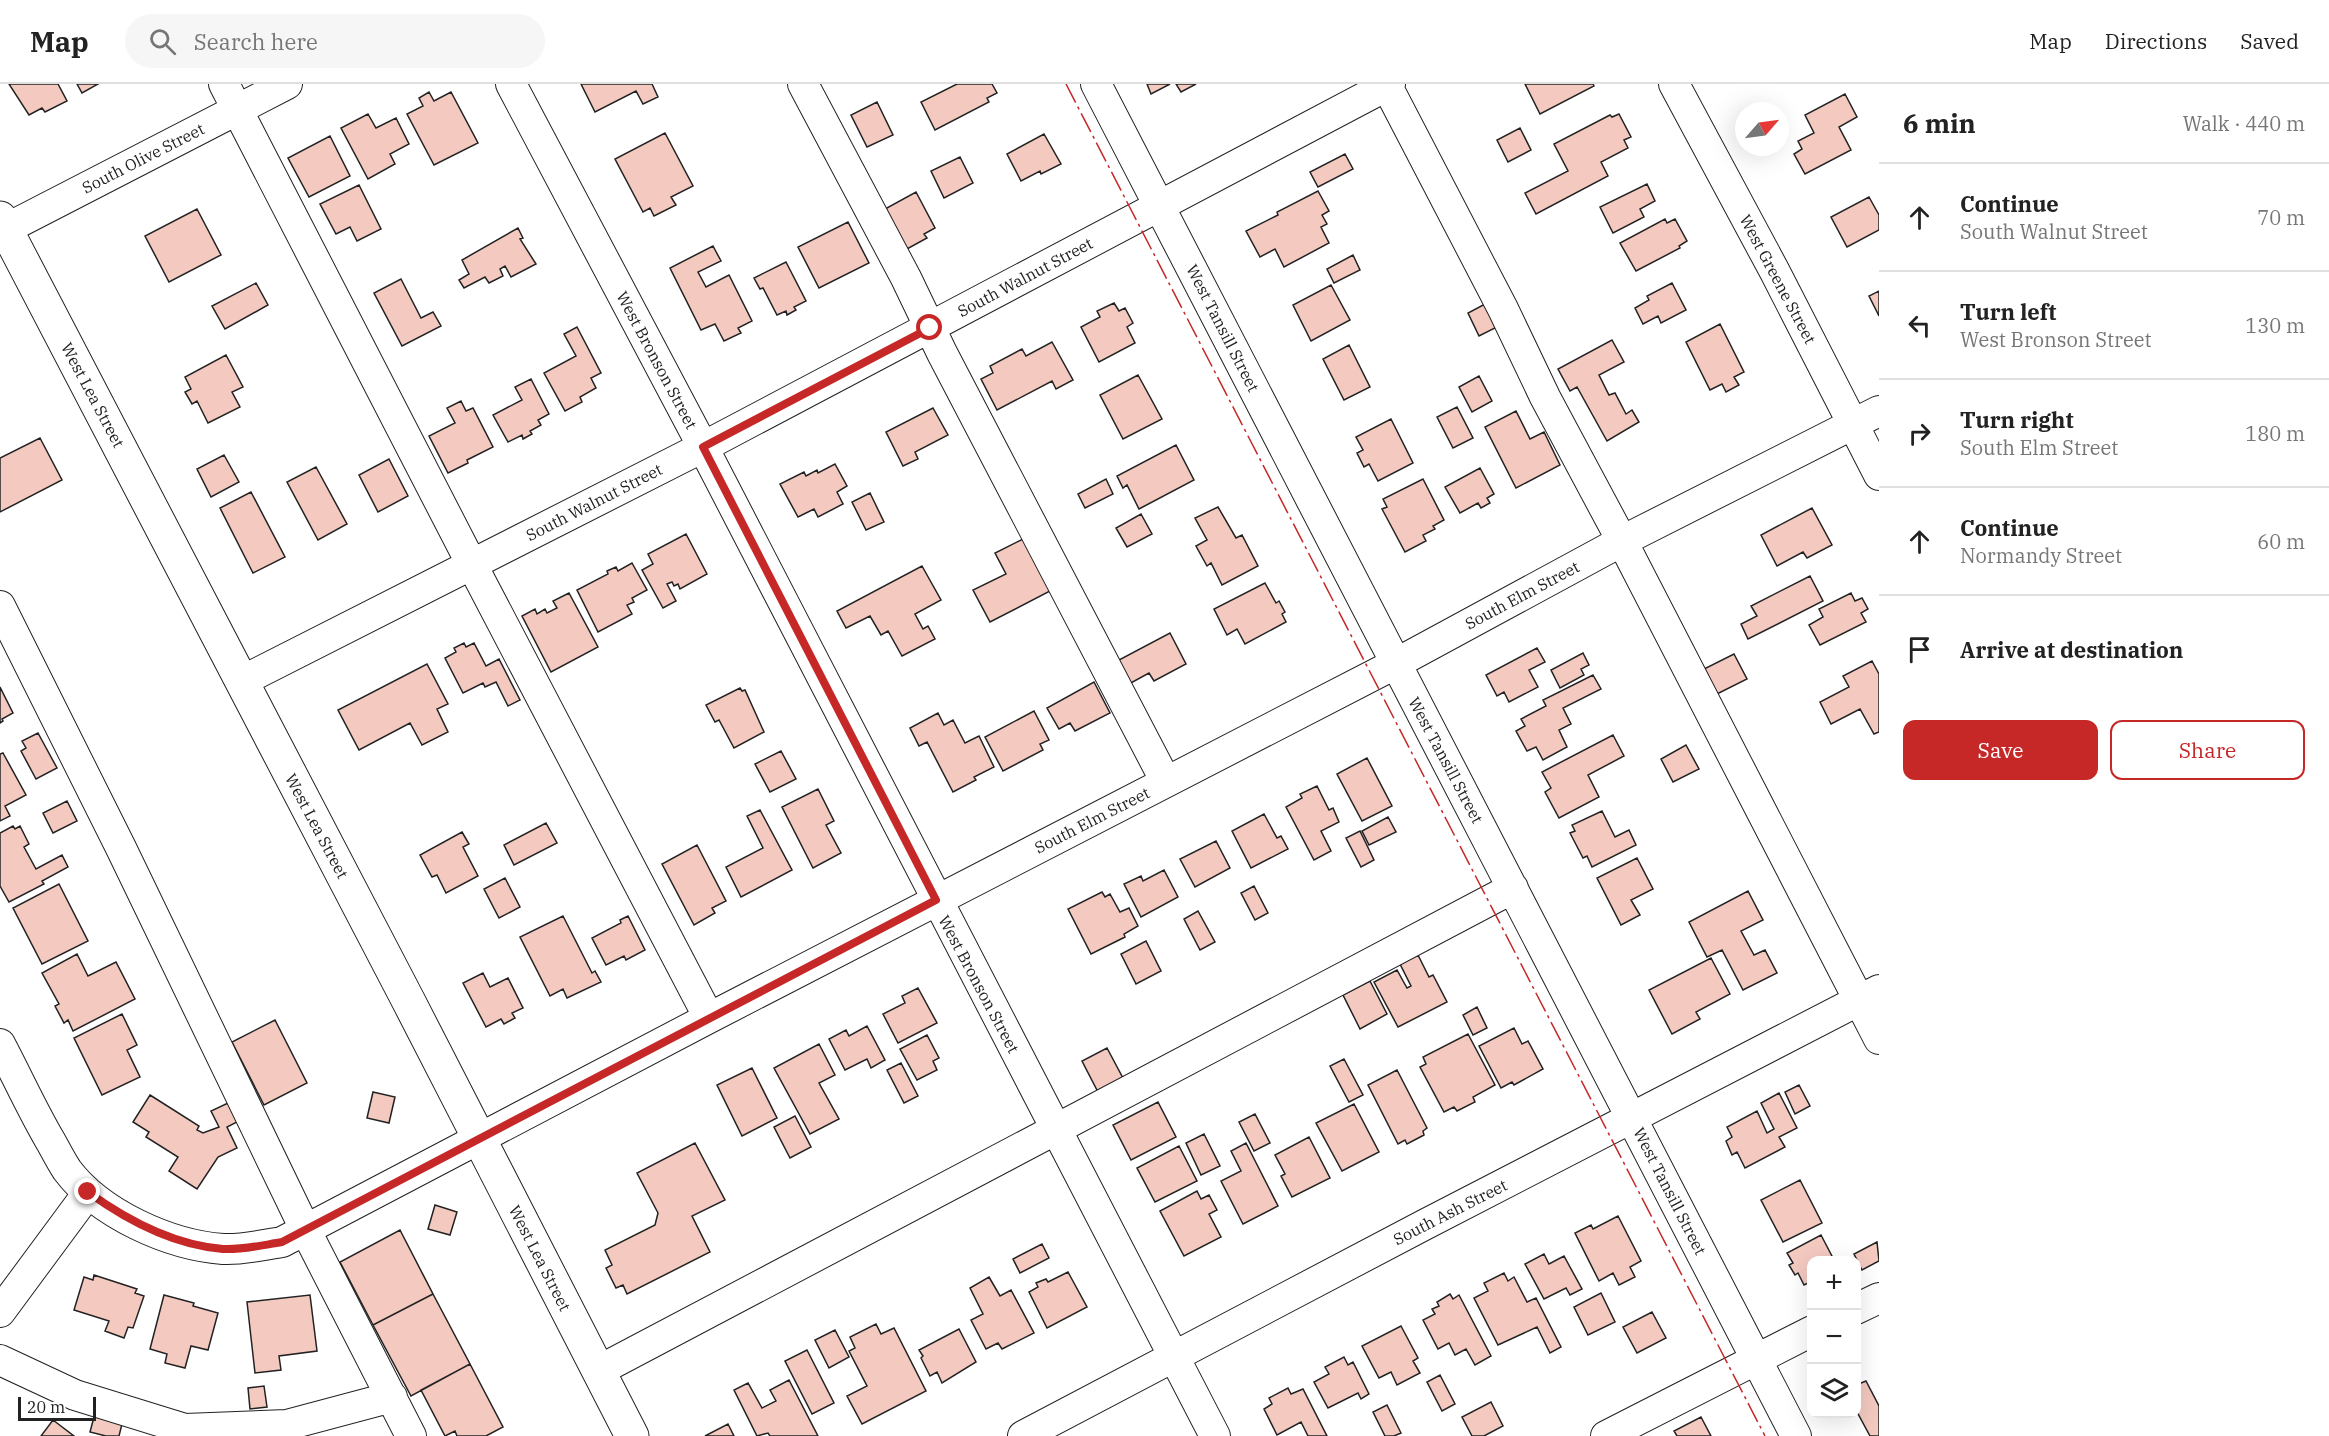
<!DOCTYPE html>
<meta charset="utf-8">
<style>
:root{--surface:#fff;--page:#f6f6f6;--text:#222;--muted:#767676;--line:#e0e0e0;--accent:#c62828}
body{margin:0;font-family:"IBM Plex Serif",serif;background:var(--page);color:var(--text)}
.controls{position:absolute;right:18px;bottom:18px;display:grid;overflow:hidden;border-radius:12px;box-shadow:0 6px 24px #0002}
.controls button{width:54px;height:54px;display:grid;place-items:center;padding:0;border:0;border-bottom:2px solid var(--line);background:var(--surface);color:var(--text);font:30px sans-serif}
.compass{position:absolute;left:1735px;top:18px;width:54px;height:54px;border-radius:50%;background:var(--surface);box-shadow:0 6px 24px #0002;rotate:62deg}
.scale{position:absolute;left:18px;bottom:15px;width:78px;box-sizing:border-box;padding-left:6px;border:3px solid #222;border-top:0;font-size:16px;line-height:21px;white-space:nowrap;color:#222;-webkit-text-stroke:4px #fff;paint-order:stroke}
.stop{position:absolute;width:18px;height:18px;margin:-14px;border:4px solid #c62828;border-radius:50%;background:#fff}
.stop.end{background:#c62828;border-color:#fff;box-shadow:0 2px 6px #0008}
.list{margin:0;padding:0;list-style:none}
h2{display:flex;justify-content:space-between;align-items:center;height:78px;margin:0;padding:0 24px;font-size:26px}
h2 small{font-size:20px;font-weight:400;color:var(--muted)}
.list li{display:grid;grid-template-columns:39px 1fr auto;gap:18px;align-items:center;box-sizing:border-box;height:108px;padding:0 24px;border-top:2px solid var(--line)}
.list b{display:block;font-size:22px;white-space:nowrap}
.list p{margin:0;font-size:20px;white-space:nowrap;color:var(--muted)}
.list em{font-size:20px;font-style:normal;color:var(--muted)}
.actions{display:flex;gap:12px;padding:18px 24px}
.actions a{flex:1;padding:14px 0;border:2px solid var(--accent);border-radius:12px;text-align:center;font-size:21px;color:var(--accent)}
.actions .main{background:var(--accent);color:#fff}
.icon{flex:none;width:33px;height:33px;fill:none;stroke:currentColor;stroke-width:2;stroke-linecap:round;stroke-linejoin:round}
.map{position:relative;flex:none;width:1879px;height:1352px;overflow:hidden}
header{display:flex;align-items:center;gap:36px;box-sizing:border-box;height:84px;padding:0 30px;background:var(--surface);border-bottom:2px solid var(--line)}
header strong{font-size:28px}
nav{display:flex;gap:33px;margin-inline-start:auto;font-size:21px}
.search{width:420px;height:54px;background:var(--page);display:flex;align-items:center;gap:15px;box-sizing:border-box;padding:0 21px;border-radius:33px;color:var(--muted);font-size:22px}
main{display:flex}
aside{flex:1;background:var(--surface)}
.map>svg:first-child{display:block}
.building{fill:#f3c9c0;stroke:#222;stroke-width:1.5}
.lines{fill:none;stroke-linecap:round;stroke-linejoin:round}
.minor-casing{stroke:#222;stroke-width:32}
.major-casing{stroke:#222;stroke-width:35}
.minor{stroke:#fff;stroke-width:30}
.major{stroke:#fff;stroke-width:33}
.power{stroke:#c62828;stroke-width:1.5;stroke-dasharray:21 4.5 3 4.5;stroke-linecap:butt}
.route{stroke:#c62828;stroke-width:8}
.labels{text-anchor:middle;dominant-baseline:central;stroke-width:4.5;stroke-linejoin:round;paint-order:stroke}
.street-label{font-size:16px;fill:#222;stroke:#fff}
</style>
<header>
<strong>Map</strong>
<div class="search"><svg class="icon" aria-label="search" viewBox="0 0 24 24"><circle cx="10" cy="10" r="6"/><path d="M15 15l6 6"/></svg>Search here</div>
<nav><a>Map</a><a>Directions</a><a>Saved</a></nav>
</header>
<main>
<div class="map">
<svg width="1879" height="1352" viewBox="0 0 1879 1352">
<rect width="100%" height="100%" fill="#fff"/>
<path class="building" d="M9 0H58L67 17 45 28 42 24 29 31Z
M77 0H98L82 9Z
M581 0H652L658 13 643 20 636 7 595 28Z
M957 0H992L997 9 987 14 989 18 935 46 921 18Z
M1147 0H1170L1151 10Z
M1176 0H1196L1181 8Z
M1525 0H1593L1594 2 1540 30Z
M429 8 434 17 451 8 478 59 434 81 407 30 423 22 419 14Z
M1845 10 1857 33 1839 43 1851 66 1805 90 1794 70 1802 65 1798 57 1814 49 1805 31Z
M877 18 893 51 867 63 851 31Z
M368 30 376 44 396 34 409 60 390 70 395 80 368 95 341 44Z
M1619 30 1631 53 1624 56 1628 64 1601 78 1608 92 1536 130 1525 109 1568 87 1554 60 1610 31 1612 33Z
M1520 44 1531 66 1508 78 1497 56Z
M665 49 693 102 671 113 676 121 654 132 650 124 643 128 615 75Z
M1044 50 1061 80 1041 90 1040 87 1021 97 1007 70Z
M330 52 350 92 309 113 288 74Z
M1345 70 1353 85 1318 103 1310 88Z
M960 73 973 99 944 114 931 87Z
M1647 100 1655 117 1640 125 1644 133 1613 149 1600 123Z
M359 101 381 145 357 157 350 143 336 150 320 120Z
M1318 107 1329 127 1322 131 1327 140 1321 143 1329 159 1284 183 1275 165 1260 173 1246 147 1278 131 1277 128Z
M916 108 935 144 924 150 927 154 907 165 885 125Z
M1869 113 1879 131V146L1847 163 1831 133Z
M197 125 221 171 169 198 145 152Z
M1665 135 1667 139 1675 135 1687 157 1679 162 1680 164 1636 187 1620 159Z
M848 138 869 179 819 204 798 163Z
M518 144 523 154 520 155 536 180 511 193 505 182 500 185 503 192 489 199 485 193 464 204 459 196 469 190 462 176Z
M713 162 721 177 698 188 706 203 729 191 752 237 738 244 741 249 724 257 715 240 701 246 670 184Z
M1353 171 1360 186 1334 199 1327 185Z
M786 178 806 217 794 223 796 226 787 231 786 227 777 231 763 204 760 205 754 194Z
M401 195 421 234 433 228 441 242 402 262 374 209Z
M256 199 268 221 225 245 212 222Z
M1672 199 1686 226 1661 239 1658 232 1643 240 1635 224 1649 216 1647 212Z
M1331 201 1350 236 1311 257 1293 221Z
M1879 207V232L1869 212Z
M1114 219 1119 227 1125 224 1133 239 1127 243 1135 259 1099 278 1081 243 1100 233 1097 227Z
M1485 220 1497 243 1479 252 1468 229Z
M1720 240 1744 288 1734 293 1739 301 1726 308 1722 300 1710 306 1686 258Z
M577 243 601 289 591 294 596 304 580 313 582 318 565 327 544 289 576 272 564 250Z
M1612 256 1624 278 1599 291 1609 311 1615 309 1626 330 1632 326 1639 338 1607 357 1577 303 1570 307 1558 285Z
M1052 258 1073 296 1056 305 1052 297 997 326 981 295 993 289 990 282 1022 265 1026 272Z
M1349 261 1370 303 1344 316 1323 275Z
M226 271 243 303 232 308 240 323 208 339 197 317 192 320 185 308 191 305 185 293Z
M1138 291 1162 335 1123 355 1100 311Z
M1479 292 1492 317 1472 328 1459 303Z
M531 295 549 330 538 336 541 341 530 347 532 350 523 355 522 351 508 358 493 331 522 316 515 303Z
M461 317 466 327 473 324 493 363 467 376 468 379 448 389 429 352 455 339 447 324Z
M1457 323 1473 354 1453 364 1437 333Z
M933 324 948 351 915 368 918 375 903 382 886 348Z
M1516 327 1530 355 1544 348 1560 381 1516 404 1485 343Z
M1391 335 1413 379 1378 397 1369 380 1364 383 1357 369 1363 366 1356 353Z
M40 354 62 396 0 428V374Z
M1176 361 1194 396 1139 425 1127 401 1123 404 1117 392Z
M224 371 239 398 211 413 197 385Z
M389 375 408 412 378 428 359 391Z
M835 380 847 402 837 408 843 420 818 433 814 425 798 433 780 400 804 388 806 392 817 386 818 389Z
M316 383 347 440 318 456 287 398Z
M1480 384 1494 410 1487 414 1490 419 1481 424 1478 419 1460 429 1445 403Z
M1106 395 1113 410 1085 424 1078 410Z
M1423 395 1444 436 1433 442 1435 445 1423 451 1426 457 1405 468 1382 425 1387 423 1383 415Z
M251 408 285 473 253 489 220 424Z
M870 409 884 438 866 446 852 418Z
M1218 423 1236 454 1242 451 1258 482 1222 501 1211 479 1207 482 1196 462 1207 456 1195 434Z
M1812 424 1832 461 1807 474 1803 468 1777 482 1761 451Z
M1141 430 1152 450 1127 463 1116 444Z
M686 450 707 490 680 505 678 500 674 502 672 498 667 500 676 517 663 524 642 486 653 480 648 470Z
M1025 454 1052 506 990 538 973 506 1006 490 995 469Z
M632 479 647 506 632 514 634 518 627 521 632 530 598 548 577 506 608 490 607 487 616 483 618 487Z
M922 482 941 516 915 530 923 545 928 542 935 555 902 572 888 547 881 551 870 532 846 544 837 527Z
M1810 492 1823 517 1748 555 1741 540 1757 532 1751 522Z
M1265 499 1276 519 1279 517 1285 528 1282 530 1286 538 1245 560 1237 545 1227 551 1214 525Z
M569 509 598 563 551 588 522 532 535 525 537 530 545 525 547 529 557 524 553 517Z
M1851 509 1855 517 1862 514 1868 525 1861 529 1866 538 1820 561 1809 541 1823 533 1819 525Z
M1170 549 1186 580 1154 597 1149 589 1129 600 1117 577Z
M464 559 466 563 474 559 486 582 499 575 520 616 508 622 496 598 485 603 483 599 463 609 445 574 456 568 454 564Z
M1537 564 1545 578 1529 586 1538 603 1509 618 1504 608 1497 612 1486 591Z
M1583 569 1589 581 1581 585 1584 591 1560 604 1551 586Z
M1734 570 1747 595 1717 610 1704 585Z
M1872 577 1879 590V648L1874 650 1860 625 1831 640 1820 618 1849 603 1843 592Z
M427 580 448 620 437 625 448 648 422 661 410 639 359 666 338 626Z
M1593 591 1601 605 1563 624 1571 640 1559 646 1567 663 1543 676 1536 663 1527 667 1516 647 1525 642 1521 635 1546 622 1543 616Z
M1094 598 1110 629 1075 647 1070 639 1059 645 1047 624Z
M0 603 13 629 2 635 3 637 0 639Z
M740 604 742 607 745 606 764 648 734 664 719 636 715 638 706 621Z
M1034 627 1049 656 1040 660 1043 666 1003 687 985 653Z
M938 629 944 641 953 636 965 659 979 652 994 683 974 693 976 696 953 708 927 658 919 662 910 644Z
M38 649 57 684 36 695 21 667 26 664 22 657Z
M1613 651 1624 672 1588 691 1599 713 1559 734 1545 708 1551 704 1542 688Z
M1686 661 1699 685 1673 698 1661 675Z
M781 667 796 695 770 708 755 680Z
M3 669 26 711 5 722 10 732 0 737V670Z
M1367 674 1392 722 1362 737 1337 690Z
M1317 702 1329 726 1333 724 1339 738 1321 747 1331 767 1314 776 1286 723 1302 714 1300 710Z
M818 705 834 737 826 741 841 769 813 784 782 723Z
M67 717 77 737 53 749 43 729Z
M760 726 792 786 741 813 726 783 763 764 747 732Z
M1602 727 1615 753 1629 746 1636 761 1592 783 1587 772 1583 774 1570 749 1575 747 1572 741Z
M1264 730 1277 754 1281 752 1288 765 1251 784 1232 747Z
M1388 733 1396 748 1369 761 1362 747Z
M546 739 557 759 514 781 504 761Z
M13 742 15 745 20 742 29 760 24 763 36 785 62 771 68 783 42 797 44 800 9 818 0 802V749Z
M1360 747 1374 776 1361 783 1346 754Z
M462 748 469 760 463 763 478 792 446 809 437 791 432 793 420 771Z
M1216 757 1230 784 1195 803 1180 775Z
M697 761 726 817 712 824 715 829 694 841 662 780Z
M1637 774 1653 805 1631 816 1640 831 1621 841 1597 794Z
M1164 786 1178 813 1141 833 1124 800 1141 792 1143 797Z
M505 794 520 823 499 834 484 805Z
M59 800 88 857 42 880 13 824Z
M1254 802 1268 829 1255 836 1241 809Z
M1748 807 1763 836 1741 847 1754 871 1765 866 1777 889 1743 906 1722 866 1707 873 1689 838Z
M1102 808 1105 813 1110 810 1120 828 1129 824 1138 842 1124 850 1125 853 1091 870 1068 825Z
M1198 827 1215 858 1200 866 1184 835Z
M563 832 592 889 595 887 601 898 567 914 563 905 550 912 520 853Z
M628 832 645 866 626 876 624 872 606 881 592 854 621 839 620 836Z
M1146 857 1161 887 1136 900 1121 870Z
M77 870 88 892 116 878 135 915 73 947 68 936 64 939 55 922 59 920 42 889Z
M1418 871 1429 893 1433 891 1447 918 1398 943 1374 898 1397 886 1407 904 1411 902 1400 880Z
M1711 874 1730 910 1696 928 1700 935 1672 950 1649 906Z
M483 889 490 903 508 894 523 924 512 929 515 934 504 940 501 935 486 943 463 899Z
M1370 897 1387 930 1360 945 1343 911Z
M918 904 937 939 898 959 883 930 905 919 902 912Z
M1477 923 1487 944 1473 951 1463 931Z
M122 930 137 961 127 966 140 993 102 1011 74 954Z
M275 936 307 999 264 1021 232 958Z
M867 942 885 976 871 984 867 975 845 986 829 955 846 946 849 952Z
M1514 944 1522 960 1528 957 1543 985 1514 1001 1512 998 1501 1004 1479 962Z
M1468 950 1495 1001 1473 1013 1475 1018 1457 1027 1454 1023 1444 1028 1420 983 1426 980 1423 973Z
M927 951 939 974 933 977 937 986 917 996 900 965Z
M819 960 835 991 819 999 839 1035 810 1050 774 984Z
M1107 964 1124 996 1099 1010 1082 977Z
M1344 975 1363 1011 1349 1018 1330 982Z
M901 979 918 1012 904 1019 887 986Z
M752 984 777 1034 742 1052 717 1001Z
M1397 986 1427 1044 1423 1047 1424 1051 1407 1060 1405 1056 1398 1060 1368 1001Z
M1799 1001 1810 1022 1795 1030 1785 1008Z
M373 1008 395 1013 389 1039 367 1034Z
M1779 1009 1797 1044 1779 1053 1785 1063 1745 1084 1737 1068 1732 1071 1726 1057 1732 1053 1727 1043 1757 1027 1767 1049 1774 1045 1761 1019Z
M150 1011 199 1042 197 1046 203 1049 219 1043 211 1027 228 1019 237 1038 227 1043 237 1064 218 1073 197 1105 169 1087 178 1073 146 1053 149 1048 133 1038Z
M1158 1018 1176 1053 1131 1076 1113 1041Z
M1354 1020 1379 1068 1342 1087 1316 1039Z
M1255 1030 1270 1059 1254 1067 1239 1038Z
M795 1032 811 1063 790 1074 774 1043Z
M1204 1050 1220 1082 1201 1091 1186 1059Z
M1309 1053 1330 1094 1292 1113 1281 1092 1285 1090 1275 1071Z
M695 1059 725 1116 692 1132 710 1168 627 1210 623 1201 616 1204 606 1184 612 1181 605 1166 655 1141 658 1129 637 1089Z
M1246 1059 1278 1122 1243 1140 1221 1097 1241 1087 1231 1067Z
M1179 1062 1197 1097 1155 1118 1137 1084Z
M1800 1096 1822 1139 1783 1158 1761 1116Z
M1197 1107 1201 1115 1209 1111 1217 1126 1209 1130 1221 1153 1184 1172 1160 1127Z
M435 1121 457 1128 450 1151 428 1145Z
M1618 1132 1641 1177 1630 1183 1635 1193 1619 1201 1613 1189 1599 1197 1575 1149 1591 1141 1593 1145Z
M400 1146 433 1210 373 1241 340 1178Z
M1821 1151 1834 1176H1812V1197L1804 1201 1798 1189 1795 1191 1789 1181 1793 1179 1787 1169Z
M1877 1158 1879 1177 1862 1186 1854 1170Z
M1042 1160 1049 1174 1020 1189 1013 1175Z
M1544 1170 1549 1180 1564 1172 1582 1205 1570 1211 1566 1204 1544 1215 1525 1180Z
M1068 1188 1087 1223 1047 1244 1029 1208 1038 1203 1036 1199 1046 1195 1048 1198Z
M1504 1189 1508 1197 1514 1193 1527 1218 1536 1214 1561 1263 1550 1269 1537 1243 1498 1261 1474 1214 1488 1207 1484 1199Z
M94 1191 137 1205 135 1209 144 1212 133 1244 128 1243 124 1254 105 1247 109 1237 74 1226 84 1193 93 1196Z
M989 1193 1000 1212 1011 1206 1034 1249 1002 1265 998 1259 986 1265 971 1236 983 1230 970 1204Z
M1601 1209 1615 1238 1588 1251 1574 1223Z
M433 1210 470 1280 411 1312 373 1241Z
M1450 1210 1453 1215 1459 1211 1491 1272 1475 1281 1466 1265 1455 1271 1449 1259 1438 1265 1423 1236 1435 1230 1432 1225 1439 1222 1437 1218Z
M164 1211 194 1219 193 1222 218 1229 208 1266 191 1262 185 1284 165 1279 167 1270 150 1265Z
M310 1211 317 1267 279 1272 281 1286 255 1289 247 1218Z
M1652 1228 1666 1254 1637 1269 1623 1243Z
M876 1240 881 1250 894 1244 926 1307 862 1340 847 1312 867 1302 849 1267 855 1264 850 1253Z
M1401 1242 1418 1274 1413 1277 1420 1289 1397 1301 1391 1288 1379 1294 1362 1262Z
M959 1245 976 1278 942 1299 937 1288 930 1292 921 1274 923 1272 919 1266Z
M835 1246 849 1273 829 1284 815 1256Z
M807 1266 834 1319 812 1330 785 1277Z
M1344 1273 1348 1281 1353 1278 1369 1310 1361 1315 1358 1309 1328 1324 1314 1298 1329 1290 1325 1283Z
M470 1280 503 1343 486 1352H457L455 1347 445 1352 421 1306Z
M1440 1291 1455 1320 1442 1327 1427 1298Z
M789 1296 818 1352H770L768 1349 757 1352 734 1306 748 1299 762 1324 776 1317 770 1306Z
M1866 1297 1879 1322V1352H1870L1856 1326V1301Z
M264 1302 267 1323 250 1325 248 1304Z
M1288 1304 1291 1310 1303 1305 1327 1352H1308L1301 1338 1277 1351 1264 1325 1272 1320 1269 1314Z
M1491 1318 1503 1342 1484 1352H1472L1462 1333Z
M1387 1321 1401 1349 1394 1352H1385L1373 1328Z
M95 1329 123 1336 119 1352H106L90 1348Z
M1701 1333 1711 1352H1677L1674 1347Z
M53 1336 74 1352H41Z
M728 1340 734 1352H705Z"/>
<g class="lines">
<defs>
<path id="minor" d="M224 0 471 479 709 934
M511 0 703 363 1215 1352
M803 0 906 194 942 269 1166 698
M1096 0 1796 1352
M1386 0 1503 225 1545 313 1622 457 1879 955
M1674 0 1775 188 1879 391
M0 148 287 0
M0 522 121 764 305 1145 411 1352
M242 597 703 363 1390 0
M0 960C17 992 32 1026 51 1058 56 1067 61 1077 67 1086 100 1130 169 1161 223 1165 243 1166 263 1161 282 1158L709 934 1395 580 1622 457 1879 327
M1856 1225 1879 1214
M0 1228 88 1109
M0 1276 75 1311 185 1345 287 1341 392 1313
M598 1287 1513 804
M1023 1352 1424 1141 1879 906
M1606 1352 1812 1247"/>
<path id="major" d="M0 134 408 916 632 1352"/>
</defs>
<use href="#minor" class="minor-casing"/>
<use href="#major" class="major-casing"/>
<use href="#minor" class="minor"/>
<use href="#major" class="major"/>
<path class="power" d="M1066 0 1765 1352"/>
</g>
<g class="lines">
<path class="route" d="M88 1108C128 1137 173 1161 223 1165 243 1166 263 1161 282 1158L936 816 703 363 930 244"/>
</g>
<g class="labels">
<g class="street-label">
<text transform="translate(143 74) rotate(-27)">South Olive Street</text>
<text transform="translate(1025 193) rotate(-28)">South Walnut Street</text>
<text transform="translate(1778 195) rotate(62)">West Greene Street</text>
<text transform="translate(1223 244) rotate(63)">West Tansill Street</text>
<text transform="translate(657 276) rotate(62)">West Bronson Street</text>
<text transform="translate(93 311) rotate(62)">West Lea Street</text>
<text transform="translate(594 418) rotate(-27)">South Walnut Street</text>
<text transform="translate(1522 511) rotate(-28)">South Elm Street</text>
<text transform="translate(1446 676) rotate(62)">West Tansill Street</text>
<text transform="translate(1092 736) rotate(-27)">South Elm Street</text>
<text transform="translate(317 742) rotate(62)">West Lea Street</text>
<text transform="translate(979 900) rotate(62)">West Bronson Street</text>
<text transform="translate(1670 1107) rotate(63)">West Tansill Street</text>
<text transform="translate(1450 1128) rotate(-27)">South Ash Street</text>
<text transform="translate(540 1174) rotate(63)">West Lea Street</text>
</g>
</g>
</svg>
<div class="controls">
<button>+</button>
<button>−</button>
<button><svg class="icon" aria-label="layers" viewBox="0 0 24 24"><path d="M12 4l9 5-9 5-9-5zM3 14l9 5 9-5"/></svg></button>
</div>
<svg class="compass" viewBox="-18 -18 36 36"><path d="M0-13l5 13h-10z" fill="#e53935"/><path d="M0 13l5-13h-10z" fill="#767676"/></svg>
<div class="scale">20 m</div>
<div class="stop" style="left:930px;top:244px"></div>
<div class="stop end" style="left:88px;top:1108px"></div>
</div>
<aside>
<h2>6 min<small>Walk · 440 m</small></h2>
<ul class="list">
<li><svg class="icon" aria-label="ahead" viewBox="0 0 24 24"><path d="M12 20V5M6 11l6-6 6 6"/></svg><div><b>Continue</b><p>South Walnut Street</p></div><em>70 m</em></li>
<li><svg class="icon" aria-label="left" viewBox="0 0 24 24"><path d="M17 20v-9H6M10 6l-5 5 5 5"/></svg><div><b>Turn left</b><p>West Bronson Street</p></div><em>130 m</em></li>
<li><svg class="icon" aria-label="right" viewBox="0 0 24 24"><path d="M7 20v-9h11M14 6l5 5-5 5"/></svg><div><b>Turn right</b><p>South Elm Street</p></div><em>180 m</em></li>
<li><svg class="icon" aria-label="ahead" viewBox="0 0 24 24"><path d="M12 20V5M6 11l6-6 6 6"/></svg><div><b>Continue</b><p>Normandy Street</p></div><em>60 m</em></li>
<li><svg class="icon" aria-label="arrive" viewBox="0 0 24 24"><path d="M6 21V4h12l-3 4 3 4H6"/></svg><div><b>Arrive at destination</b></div></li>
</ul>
<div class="actions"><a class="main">Save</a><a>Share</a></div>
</aside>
</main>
